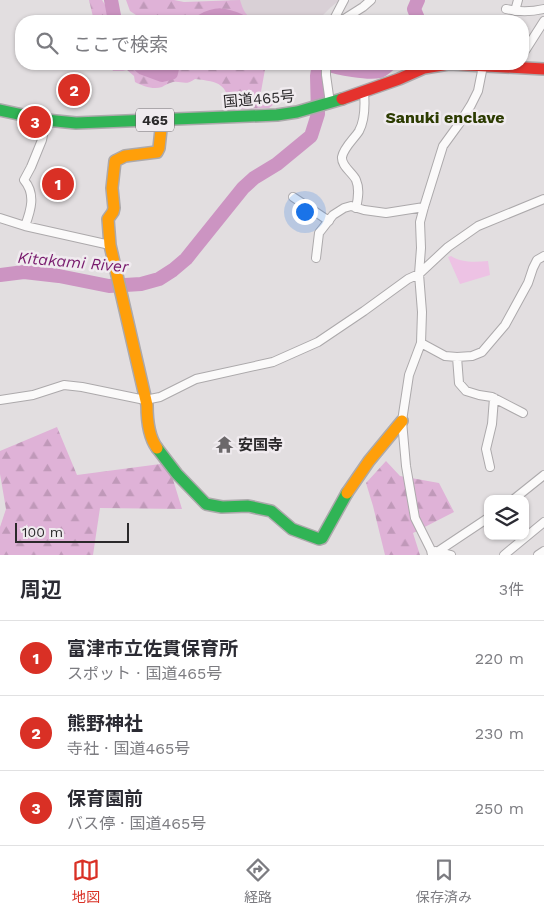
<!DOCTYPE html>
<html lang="ja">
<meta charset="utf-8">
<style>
:root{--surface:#fff;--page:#f7f7f7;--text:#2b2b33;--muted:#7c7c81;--line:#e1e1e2;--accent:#d93025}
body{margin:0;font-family:"Work Sans","Noto Sans JP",sans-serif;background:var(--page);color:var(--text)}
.controls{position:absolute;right:15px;bottom:15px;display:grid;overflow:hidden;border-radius:10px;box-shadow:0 1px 4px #0004}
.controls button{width:45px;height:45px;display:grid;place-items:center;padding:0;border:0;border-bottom:1px solid var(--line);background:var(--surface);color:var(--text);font:25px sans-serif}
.scale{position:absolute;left:15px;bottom:12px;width:114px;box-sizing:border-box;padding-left:5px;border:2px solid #2b292b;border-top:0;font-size:14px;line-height:18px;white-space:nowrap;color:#2b292b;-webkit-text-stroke:4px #f0ebef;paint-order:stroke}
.you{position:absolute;left:304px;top:211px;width:18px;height:18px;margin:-12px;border:4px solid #fff;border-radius:50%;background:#1a73e8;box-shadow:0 0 0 8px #1a73e833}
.badge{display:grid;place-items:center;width:32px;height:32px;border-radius:50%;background:var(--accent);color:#fff;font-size:16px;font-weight:700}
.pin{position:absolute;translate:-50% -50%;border:2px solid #fff;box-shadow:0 1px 5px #0006}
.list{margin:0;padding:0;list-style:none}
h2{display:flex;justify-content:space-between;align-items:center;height:65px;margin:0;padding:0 20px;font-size:21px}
h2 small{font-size:16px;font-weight:400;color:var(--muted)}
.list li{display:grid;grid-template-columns:32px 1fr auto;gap:15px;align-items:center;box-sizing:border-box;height:75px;padding:0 20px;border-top:1px solid var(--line)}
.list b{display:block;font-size:19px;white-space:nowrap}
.list p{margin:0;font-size:16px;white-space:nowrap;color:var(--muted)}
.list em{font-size:16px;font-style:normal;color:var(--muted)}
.icon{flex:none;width:28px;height:28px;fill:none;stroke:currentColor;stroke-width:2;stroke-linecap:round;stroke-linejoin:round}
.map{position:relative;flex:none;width:544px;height:555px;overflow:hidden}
.search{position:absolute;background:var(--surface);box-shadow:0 1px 4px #0004;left:15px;right:15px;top:15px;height:55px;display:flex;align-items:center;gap:12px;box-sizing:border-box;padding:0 18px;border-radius:20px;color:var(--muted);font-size:19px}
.sheet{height:290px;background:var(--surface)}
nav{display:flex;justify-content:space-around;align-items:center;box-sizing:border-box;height:70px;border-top:1px solid var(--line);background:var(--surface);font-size:14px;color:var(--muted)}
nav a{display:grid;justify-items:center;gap:2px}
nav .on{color:var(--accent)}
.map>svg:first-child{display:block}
.built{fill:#d9d0d6}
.forest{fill:url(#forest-firs)}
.park{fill:#edc2e4}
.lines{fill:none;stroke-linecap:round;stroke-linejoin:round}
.river{stroke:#cc94c2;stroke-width:14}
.street-casing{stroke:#aca9ab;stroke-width:10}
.fast-casing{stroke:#aca9ab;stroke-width:14}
.slow-casing{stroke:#aca9ab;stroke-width:14}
.jam-casing{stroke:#aca9ab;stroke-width:14}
.street{stroke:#fbfafa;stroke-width:8}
.fast{stroke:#30b455;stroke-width:11}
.slow{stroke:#ff9f0a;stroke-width:11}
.jam{stroke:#e5322d;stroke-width:11}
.labels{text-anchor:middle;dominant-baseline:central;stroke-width:5;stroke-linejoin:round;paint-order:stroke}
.shield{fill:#f0ebef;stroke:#666366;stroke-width:1}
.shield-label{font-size:14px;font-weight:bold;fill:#2b292b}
.street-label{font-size:15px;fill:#2b292b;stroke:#f0ebef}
.poi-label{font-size:15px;font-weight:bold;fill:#2b292b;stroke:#f0ebef;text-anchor:start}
.neighbourhood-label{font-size:16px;font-weight:bold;fill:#2c3b01;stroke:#f0ebef}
.water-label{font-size:16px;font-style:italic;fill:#781a6d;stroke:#f0ebef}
</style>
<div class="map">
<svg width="544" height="555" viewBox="0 0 544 555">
<defs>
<pattern id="forest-firs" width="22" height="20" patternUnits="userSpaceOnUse" patternTransform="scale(1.25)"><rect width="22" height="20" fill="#dfb2d7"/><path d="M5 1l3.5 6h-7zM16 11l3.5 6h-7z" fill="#c099b9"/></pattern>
</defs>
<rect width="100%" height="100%" fill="#e2dee0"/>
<path class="built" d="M229 0H340L331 7 317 21H252Z"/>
<path class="forest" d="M89 0H102L115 21H94Z
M126 0H174L184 2 240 0C243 10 246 17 256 21H145L130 11Z
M103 64H266L260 97H268L279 94 283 97 269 108 231 109C226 83 220 82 195 79 186 86 182 81 173 82 169 83 165 85 162 87 153 90 143 86 135 82L134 76 127 70 123 71H113L110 65H105Z
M57 427 77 475 168 463 182 509 100 508 93 555H0V527L6 509 0 474V451Z
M386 461 400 476 439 483 454 512 413 533 420 555H385L373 506 366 483Z"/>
<path class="park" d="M451 256C461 263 476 262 488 261L490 275 460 284 448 257Z"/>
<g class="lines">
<path class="river" d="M111 0 115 21
M418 0 414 9 419 21
M202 21C216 13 225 14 240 21
M138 64 143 68 162 75 171 73 173 64
M326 64C338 68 368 74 380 71 383 70 387 66 390 64
M0 275 24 272 59 276 109 286 141 284 159 279 173 270 186 259 243 188 254 178 277 164 311 136 318 114 317 76 319 64"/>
<defs>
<path id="street" d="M506 9C518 12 531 12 544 9
M515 11 518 0
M333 21 344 0
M341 21 363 7 371 0
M523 54 544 21
M326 64V75L330 103
M293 197 329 221
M356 208C358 199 360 189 356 180 353 173 341 166 342 157 344 147 354 139 359 131 365 120 365 104 364 92
M0 218 25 226 110 245
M25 226C31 210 36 194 24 180L31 167 42 140 46 120
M316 258 319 233 333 215 344 208 351 206 364 210 386 213 424 207
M421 343 445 356 457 357 472 356 482 352 505 325 528 283 533 268 537 260 544 256
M457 357 459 383 466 391 479 395 492 397 523 413
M0 400 33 395 64 385 82 387 145 400 160 397 196 379 273 362 318 342 364 311 408 279 419 274 448 247 478 226 544 199
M490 467 486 449 492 424 494 398
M514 499 544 475
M436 551 451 555
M437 552 488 518
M432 555 431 550 415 518 406 466 402 421 409 375 421 343 422 312 419 274 421 248 420 222 424 207 443 146 459 124 471 105 478 91 483 66
M504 555 544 522
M538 555 544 551"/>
<path id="fast" d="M0 110 46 120 76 123 277 115 297 112 342 99
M157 448 177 474 206 504 222 507 248 506 271 511 292 529 319 539 322 538 347 493"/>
<path id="slow" d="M157 448C148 436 147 419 147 405L110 245 108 219 113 212 114 208 112 188 115 161 125 156 157 152 159 148 162 120
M347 493 369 461 402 421"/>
<path id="jam" d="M342 99 399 79 424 68 449 64 544 69"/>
</defs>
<use href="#street" class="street-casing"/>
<use href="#fast" class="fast-casing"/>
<use href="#slow" class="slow-casing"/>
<use href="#jam" class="jam-casing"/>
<use href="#street" class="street"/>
<use href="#fast" class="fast"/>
<use href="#slow" class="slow"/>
<use href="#jam" class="jam"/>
</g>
<defs>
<symbol id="temple-bare" viewBox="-9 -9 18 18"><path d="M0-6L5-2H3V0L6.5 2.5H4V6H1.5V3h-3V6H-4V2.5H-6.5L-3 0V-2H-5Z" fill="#6b686a" stroke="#f0ebef" stroke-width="2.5" paint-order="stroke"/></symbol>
</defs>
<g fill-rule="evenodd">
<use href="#temple-bare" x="212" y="432" width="25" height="25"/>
</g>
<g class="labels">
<rect class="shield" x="136" y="108.5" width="38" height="23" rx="4"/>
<g class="shield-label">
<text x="155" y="120">465</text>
</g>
<g class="street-label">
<text transform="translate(259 99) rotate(-5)">国道465号</text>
</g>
<g class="poi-label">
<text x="238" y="445">安国寺</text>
</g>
<g class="neighbourhood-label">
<text x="445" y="117">Sanuki enclave</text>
</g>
<g class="water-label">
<text transform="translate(73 262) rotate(5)">Kitakami River</text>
</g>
</g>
</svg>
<div class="controls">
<button><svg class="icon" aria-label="layers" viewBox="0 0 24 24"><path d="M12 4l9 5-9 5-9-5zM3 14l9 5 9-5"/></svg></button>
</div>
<div class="scale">100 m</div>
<div class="you"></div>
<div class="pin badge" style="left:58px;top:184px">1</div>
<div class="pin badge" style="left:74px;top:90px">2</div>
<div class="pin badge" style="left:35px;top:122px">3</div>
<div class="search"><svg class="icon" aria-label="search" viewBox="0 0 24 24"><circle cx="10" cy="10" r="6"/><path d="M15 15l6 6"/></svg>ここで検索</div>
</div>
<section class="sheet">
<h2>周辺<small>3件</small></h2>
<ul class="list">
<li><span class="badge">1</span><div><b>富津市立佐貫保育所</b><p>スポット · 国道465号</p></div><em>220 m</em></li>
<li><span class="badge">2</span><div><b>熊野神社</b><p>寺社 · 国道465号</p></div><em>230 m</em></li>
<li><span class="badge">3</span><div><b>保育園前</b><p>バス停 · 国道465号</p></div><em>250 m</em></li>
</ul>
</section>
<nav>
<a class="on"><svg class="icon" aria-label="map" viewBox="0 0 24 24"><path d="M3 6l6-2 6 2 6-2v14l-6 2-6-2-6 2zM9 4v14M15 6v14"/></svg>地図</a>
<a><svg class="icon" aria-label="directions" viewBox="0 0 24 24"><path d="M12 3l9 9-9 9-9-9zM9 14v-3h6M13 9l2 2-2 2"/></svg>経路</a>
<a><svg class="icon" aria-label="saved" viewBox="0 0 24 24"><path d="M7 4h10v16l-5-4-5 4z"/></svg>保存済み</a>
</nav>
